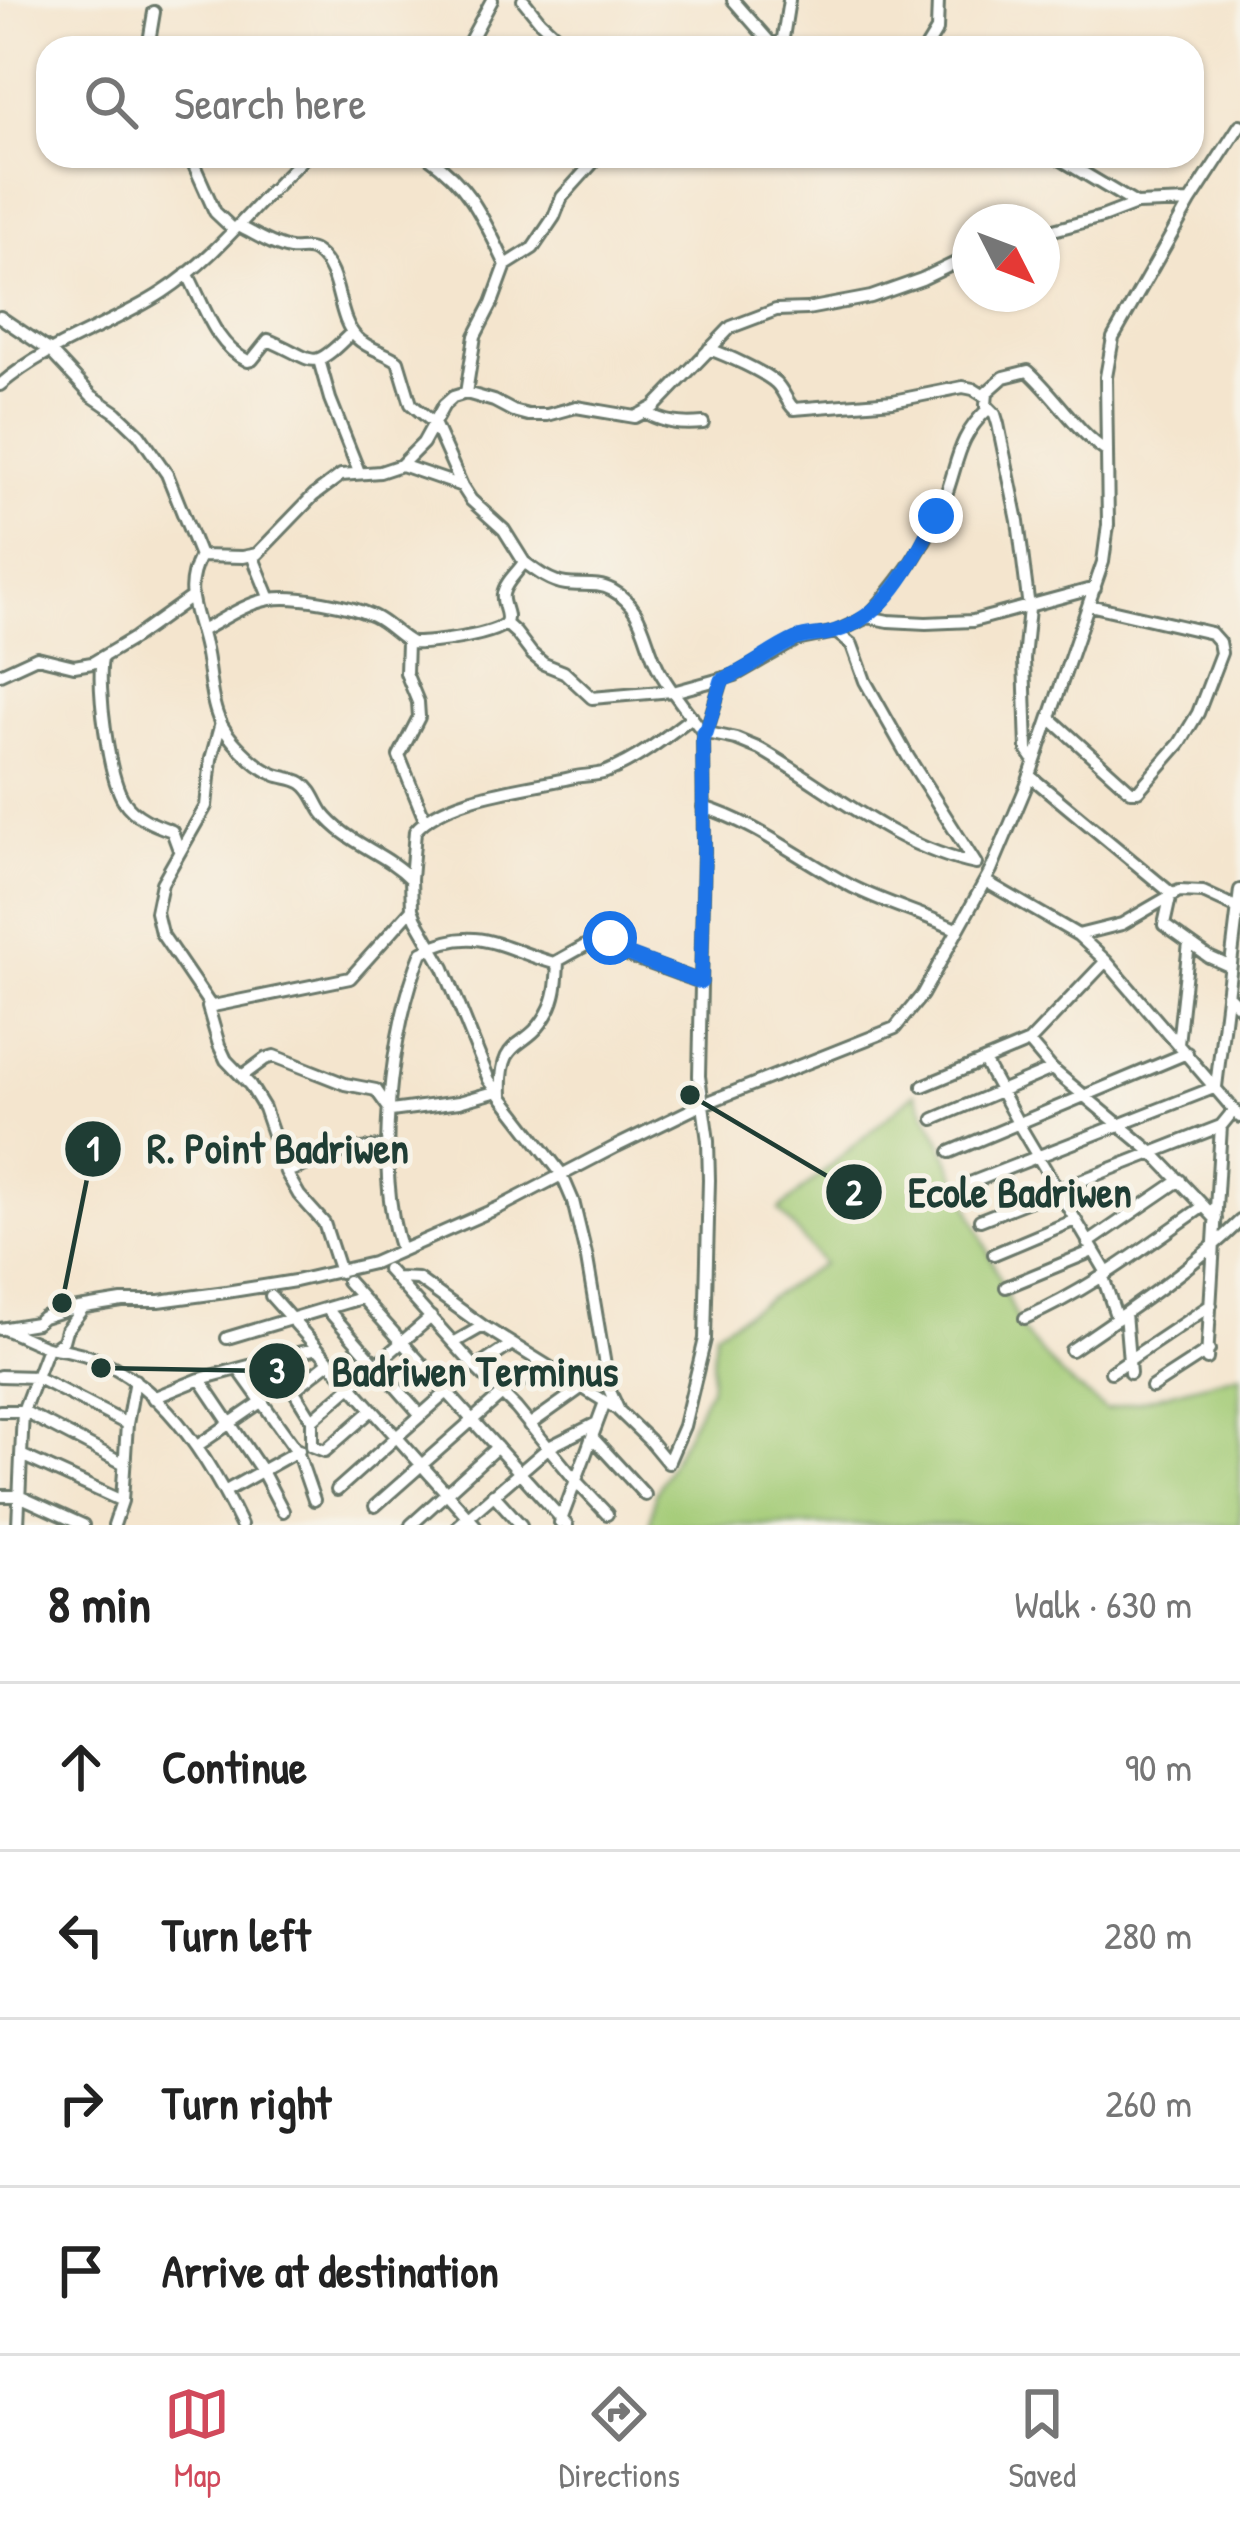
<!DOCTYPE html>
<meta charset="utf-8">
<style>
:root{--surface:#fff;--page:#f6f6f6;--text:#222;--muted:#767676;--line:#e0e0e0;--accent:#d1495b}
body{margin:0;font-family:"Patrick Hand",sans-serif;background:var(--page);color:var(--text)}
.compass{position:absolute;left:952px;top:204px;width:108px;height:108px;border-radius:50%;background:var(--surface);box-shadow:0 3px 9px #0004;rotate:132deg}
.stop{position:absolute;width:36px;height:36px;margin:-27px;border:9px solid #1a73e8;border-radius:50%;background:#fff}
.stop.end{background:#1a73e8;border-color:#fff;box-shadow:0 3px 12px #0008}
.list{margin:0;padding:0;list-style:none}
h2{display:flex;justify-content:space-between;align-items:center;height:156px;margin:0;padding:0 48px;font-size:51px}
h2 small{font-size:39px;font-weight:400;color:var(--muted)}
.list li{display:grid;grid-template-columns:78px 1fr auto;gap:36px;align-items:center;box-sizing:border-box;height:168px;padding:0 48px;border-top:3px solid var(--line)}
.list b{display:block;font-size:45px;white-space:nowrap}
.list em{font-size:39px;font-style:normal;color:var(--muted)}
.icon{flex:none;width:66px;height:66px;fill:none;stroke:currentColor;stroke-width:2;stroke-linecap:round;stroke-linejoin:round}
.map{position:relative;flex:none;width:1240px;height:1525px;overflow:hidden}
.search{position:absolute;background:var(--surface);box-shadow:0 3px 9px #0004;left:36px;right:36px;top:36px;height:132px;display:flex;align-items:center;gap:30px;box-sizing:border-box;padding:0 42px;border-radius:36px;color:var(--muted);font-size:45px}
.sheet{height:828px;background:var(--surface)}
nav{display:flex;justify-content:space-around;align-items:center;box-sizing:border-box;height:168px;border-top:3px solid var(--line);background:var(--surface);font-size:33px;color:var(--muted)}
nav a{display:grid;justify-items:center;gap:6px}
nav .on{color:var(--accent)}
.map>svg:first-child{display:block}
.green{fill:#a3cb76;stroke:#618455;stroke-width:3}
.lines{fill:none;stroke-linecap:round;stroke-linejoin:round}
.minor-casing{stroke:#6a786a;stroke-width:16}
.minor{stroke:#fff;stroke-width:10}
.route{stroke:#1a73e8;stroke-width:15}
.leader{fill:none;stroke:#1f3d34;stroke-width:4.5}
.callout-dot{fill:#1f3d34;stroke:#f7f3e8;stroke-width:4.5}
.mark-label{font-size:36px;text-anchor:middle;font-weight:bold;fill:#fff}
.callout-label{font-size:42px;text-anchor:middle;font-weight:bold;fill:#1f3d34;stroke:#f7f3e8;stroke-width:10;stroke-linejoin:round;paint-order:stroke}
</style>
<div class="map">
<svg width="1240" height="1525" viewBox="0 0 1240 1525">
<rect width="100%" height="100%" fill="#f7f3e8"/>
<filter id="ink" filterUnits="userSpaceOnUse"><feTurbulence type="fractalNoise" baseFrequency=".00833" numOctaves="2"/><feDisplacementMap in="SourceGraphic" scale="24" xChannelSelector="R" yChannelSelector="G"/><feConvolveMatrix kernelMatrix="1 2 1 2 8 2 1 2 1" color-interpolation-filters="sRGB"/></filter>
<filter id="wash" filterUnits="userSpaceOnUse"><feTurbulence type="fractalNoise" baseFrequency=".004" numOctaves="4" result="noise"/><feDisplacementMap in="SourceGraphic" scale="48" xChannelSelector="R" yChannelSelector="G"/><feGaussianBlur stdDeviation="2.7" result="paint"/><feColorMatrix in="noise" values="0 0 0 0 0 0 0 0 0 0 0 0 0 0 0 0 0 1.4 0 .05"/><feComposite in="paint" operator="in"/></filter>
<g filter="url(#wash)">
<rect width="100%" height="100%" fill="#f4e5ce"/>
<path class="green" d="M915 1093 942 1144 1022 1331 1062 1376 1106 1410 1240 1374V1525H650L655 1494 710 1388 715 1332 823 1264 779 1210Z"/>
</g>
<g filter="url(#ink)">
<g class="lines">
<defs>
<path id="minor" d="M523 0 540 21 569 48
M733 0 775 48 783 38 789 0
M148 48 154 12
M466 48 492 0
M926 48 937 30 938 0
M190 156 215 212 234 230
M427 156C471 187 483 218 506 265L492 303 475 336 466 393
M1055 156 1136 204 1190 202
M238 226C254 233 272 246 290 249 300 250 309 246 317 253 343 273 335 316 357 338 368 349 385 352 398 361L411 404 434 423 462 486 471 500 504 530 524 562
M1042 233 1102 217 1136 204
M506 265 533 248 554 217 562 197 599 156
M187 273C204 304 214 345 248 361L252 360 268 340C317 360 309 375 352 332
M0 317 49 350 92 396 117 413 139 434 167 474 200 556C182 591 196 610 204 645 210 668 209 695 218 717 225 737 256 768 276 775 284 778 294 778 302 783 313 790 316 803 323 813 347 844 385 852 411 879
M709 349C726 355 764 372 776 383 784 391 786 401 794 409L893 401 963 387 973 389 986 397
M319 360 330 399 359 472
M0 385C52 341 108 328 163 292 218 256 258 200 306 156
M646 413C666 423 680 425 703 423
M401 465 462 486
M252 555 270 599
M200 556 243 557 257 554 313 496 341 475 380 472 401 465 423 443 444 405 453 397 466 393 494 401 513 411 528 415H547L576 407 635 417 654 407 731 327 776 310 807 309 871 297 922 279 970 256
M868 617C902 578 924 549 944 500 959 462 956 439 988 409
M506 624 516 633 532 654 544 664 564 672 592 698 672 691
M201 631C222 620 246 603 270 599 297 595 349 605 373 616 388 623 398 636 412 643 427 644 500 635 506 622 510 614 501 604 503 594 505 582 518 572 524 562 536 571 550 582 566 584 582 586 598 582 612 590 645 608 643 640 659 670 671 692 688 712 703 732L704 851 699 1076 708 1141 709 1180 705 1339 684 1426 668 1463 649 1440 619 1411 609 1389 587 1259 573 1201 561 1173 489 1080 444 968 416 919 412 909 411 879 415 831C445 795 527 788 570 778 582 775 595 776 606 772 637 760 666 737 692 717
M407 642 406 673 418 702 419 717 399 756 425 820
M102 658C97 686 108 777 124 801 134 817 155 825 172 831L179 850
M0 674 37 657 74 666 92 663 134 638 190 598
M673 692 735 675 796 640 836 632 868 617 888 621 926 623 973 621 1095 588
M1050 718 1131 791H1138L1180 743 1198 713 1221 653 1219 642 1211 633 1089 605
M703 732 736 739 760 749C830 789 894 847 976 864L908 757 865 681 852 645 836 632
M706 733 722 680
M1034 760 1027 750 1024 659 1029 608 1018 521 998 424 995 414 986 405 987 392 1004 377 1028 371C1056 396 1076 431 1106 451
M1030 776 1171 893 1164 925 1209 957 1229 966
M703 807C759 824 802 861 853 887 887 904 924 914 958 930
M985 881 1078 935 1106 961 1240 1117
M1078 935 1122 924 1179 891 1203 892 1240 909
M1227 994 1240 1007
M210 1005 161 933 156 912 162 883 206 806 211 759 221 723
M1029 1042 1052 1069 1153 1153 1216 1219
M1178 1044 1189 943
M984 1061 1018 1123 1107 1273
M242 1076 265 1059 274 1056 345 1084 376 1090 391 1111 459 1102 498 1091
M923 1086 1029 1042 1106 961
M502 1095C499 1032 526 1054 548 1012 557 996 557 979 558 962
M934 1119 1052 1069
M950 1152 1187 1053
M286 1172 345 1151 388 1146
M965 1185 1216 1087 1240 890
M980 1220 1221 1126
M1088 1243 1180 1180
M401 1250C374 1170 390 1029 422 952 476 923 503 949 554 963L606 934 618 950 627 955 701 982
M994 1254 1075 1220
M387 1269 476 1368 516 1408 576 1481 607 1514
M340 1272 324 1223 299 1195 286 1172 264 1108 250 1085 226 1060 219 1045 208 1007 350 978 412 909
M1103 1277 1117 1319
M396 1278 418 1279 483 1326 617 1409
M347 1281 567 1525
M1006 1287 1093 1251
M271 1296 475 1525
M327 1309 420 1414
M1125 1313 1130 1373
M1025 1318C1090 1290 1146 1246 1204 1206
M0 1329 36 1323 43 1317 66 1310 122 1301H159L226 1292 295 1281 373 1263 500 1207 617 1146 701 1105 895 1028 922 995 991 870 1026 787 1103 562 1108 525 1106 377 1113 338 1190 202 1240 125
M6 1330C19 1334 43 1348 53 1348L63 1341 66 1330 83 1308
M227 1338 361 1298
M455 1342 483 1326
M53 1348C146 1357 204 1448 241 1525
M1071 1350C1130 1310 1190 1270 1240 1221
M1207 1359 1221 1126 1234 1110
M275 1360 312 1420V1446L325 1451 372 1410
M476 1368 512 1344
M239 1370 297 1451 314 1500
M1111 1372 1211 1305
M0 1376 36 1377 127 1424
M200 1379 262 1471 283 1511
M1152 1387 1209 1350
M295 1389 329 1362
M153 1398 200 1379 317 1348
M0 1411H23L123 1463
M312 1420 431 1317
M529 1425 581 1388
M592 1437 645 1495
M197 1446 261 1402
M21 1455 122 1501
M337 1490 447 1392
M224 1492 299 1450
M493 1494 521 1525
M0 1496H19L83 1525
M375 1506 502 1394 545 1365
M560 1523 605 1402
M18 1525 23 1411 47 1348
M114 1525 122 1501 127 1424 135 1380
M411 1525 497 1447
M459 1525 549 1447 597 1423"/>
</defs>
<use href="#minor" class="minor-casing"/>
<use href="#minor" class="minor"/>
</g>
</g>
<g class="lines" filter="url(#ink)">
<path class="route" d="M610 938 622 952 701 982 704 851 703 732 706 733 722 680C749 670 770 650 796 639 809 634 821 636 833 632 887 617 913 562 936 516"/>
</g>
<path class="leader" d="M62 1303L93 1149M690 1095L854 1192M101 1368L277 1371"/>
<g class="callout-dot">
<circle cx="62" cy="1303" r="12"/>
<circle cx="690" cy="1095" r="12"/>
<circle cx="101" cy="1368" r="12"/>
<circle cx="93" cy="1149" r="30"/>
<circle cx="854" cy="1192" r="30"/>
<circle cx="277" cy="1371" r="30"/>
</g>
<g class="mark-label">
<text x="93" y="1161">1</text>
<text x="854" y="1205">2</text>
<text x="277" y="1383">3</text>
</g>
<g class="callout-label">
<text x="278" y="1163">R. Point Badriwen</text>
<text x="1020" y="1207">Ecole Badriwen</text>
<text x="475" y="1386">Badriwen Terminus</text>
</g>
</svg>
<svg class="compass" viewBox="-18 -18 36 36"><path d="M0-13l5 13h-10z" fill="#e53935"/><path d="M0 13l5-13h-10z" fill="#767676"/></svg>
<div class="stop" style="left:610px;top:938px"></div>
<div class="stop end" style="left:936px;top:516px"></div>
<div class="search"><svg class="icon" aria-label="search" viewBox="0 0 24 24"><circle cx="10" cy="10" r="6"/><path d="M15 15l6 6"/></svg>Search here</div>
</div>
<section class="sheet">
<h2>8 min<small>Walk · 630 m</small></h2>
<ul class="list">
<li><svg class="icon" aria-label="ahead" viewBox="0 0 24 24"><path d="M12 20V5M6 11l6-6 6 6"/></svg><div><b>Continue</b></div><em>90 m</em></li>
<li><svg class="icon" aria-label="left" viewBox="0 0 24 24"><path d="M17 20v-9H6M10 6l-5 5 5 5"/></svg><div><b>Turn left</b></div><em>280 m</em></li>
<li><svg class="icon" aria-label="right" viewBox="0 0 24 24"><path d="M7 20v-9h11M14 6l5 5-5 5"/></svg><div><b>Turn right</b></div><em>260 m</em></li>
<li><svg class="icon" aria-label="arrive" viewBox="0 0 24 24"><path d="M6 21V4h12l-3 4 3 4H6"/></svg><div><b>Arrive at destination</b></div></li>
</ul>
</section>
<nav>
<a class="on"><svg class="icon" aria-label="map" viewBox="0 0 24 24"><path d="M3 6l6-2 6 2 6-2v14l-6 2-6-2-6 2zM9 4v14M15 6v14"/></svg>Map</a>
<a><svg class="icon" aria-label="directions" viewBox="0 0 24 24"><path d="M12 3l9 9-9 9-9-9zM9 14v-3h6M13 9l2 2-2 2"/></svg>Directions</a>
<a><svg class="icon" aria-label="saved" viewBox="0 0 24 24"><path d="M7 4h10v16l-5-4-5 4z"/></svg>Saved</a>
</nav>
